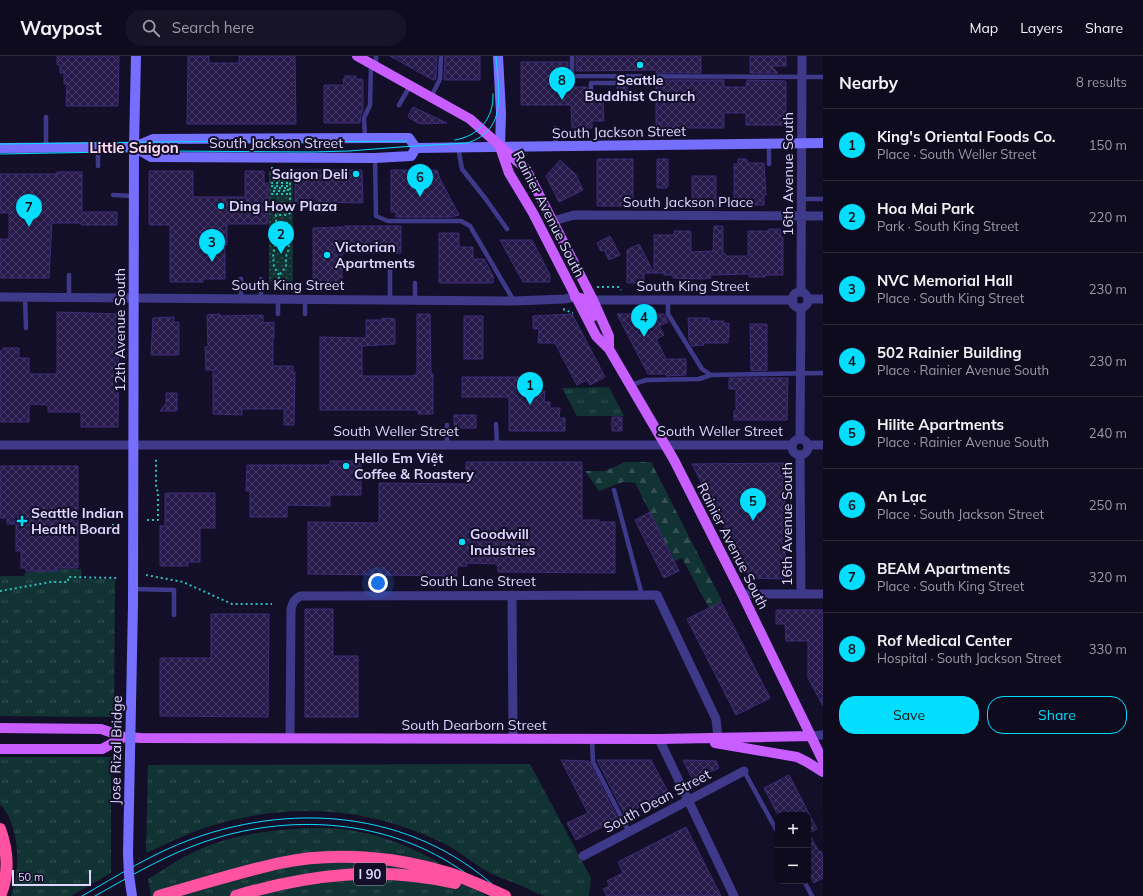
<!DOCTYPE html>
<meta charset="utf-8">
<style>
:root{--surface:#0f0b1f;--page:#181428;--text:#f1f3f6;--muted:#9b9ba4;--line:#2f2b3d;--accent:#03deff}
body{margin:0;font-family:Mulish,sans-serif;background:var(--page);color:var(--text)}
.controls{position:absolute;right:12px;bottom:12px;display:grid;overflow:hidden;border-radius:8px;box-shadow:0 2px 10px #0003}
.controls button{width:36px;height:36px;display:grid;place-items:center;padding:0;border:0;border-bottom:1px solid var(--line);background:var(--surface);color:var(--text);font:20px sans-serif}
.scale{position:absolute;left:12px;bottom:10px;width:79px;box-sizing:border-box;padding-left:4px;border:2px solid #ddd7ff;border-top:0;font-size:11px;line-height:14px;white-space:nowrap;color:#ddd7ff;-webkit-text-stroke:3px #140f29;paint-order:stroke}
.you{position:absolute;left:378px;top:527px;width:14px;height:14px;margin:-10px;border:3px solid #fff;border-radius:50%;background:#1a73e8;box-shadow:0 0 0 6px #1a73e833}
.badge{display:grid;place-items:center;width:26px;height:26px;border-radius:50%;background:var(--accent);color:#111;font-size:13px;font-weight:700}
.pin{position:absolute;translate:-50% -33px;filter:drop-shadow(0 1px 2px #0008)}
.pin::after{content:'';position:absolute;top:21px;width:14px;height:12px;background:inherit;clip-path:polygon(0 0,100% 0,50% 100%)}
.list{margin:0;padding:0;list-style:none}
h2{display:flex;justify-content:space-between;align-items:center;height:52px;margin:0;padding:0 16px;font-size:17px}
h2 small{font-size:13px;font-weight:400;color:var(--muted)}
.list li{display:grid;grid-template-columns:26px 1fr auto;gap:12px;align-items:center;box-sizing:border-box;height:72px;padding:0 16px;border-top:1px solid var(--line)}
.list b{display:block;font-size:15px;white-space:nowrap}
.list p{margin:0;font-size:13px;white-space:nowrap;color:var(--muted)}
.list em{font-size:13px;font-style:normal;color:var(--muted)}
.actions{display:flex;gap:8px;padding:12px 16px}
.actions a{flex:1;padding:9px 0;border:1px solid var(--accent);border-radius:16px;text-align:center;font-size:14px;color:var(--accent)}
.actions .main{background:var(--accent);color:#111}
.icon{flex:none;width:22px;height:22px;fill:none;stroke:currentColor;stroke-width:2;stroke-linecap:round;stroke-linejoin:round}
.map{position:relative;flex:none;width:823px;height:840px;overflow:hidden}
header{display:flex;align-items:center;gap:24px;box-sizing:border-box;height:56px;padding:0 20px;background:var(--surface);border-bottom:1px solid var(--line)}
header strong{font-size:19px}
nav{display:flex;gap:22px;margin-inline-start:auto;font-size:14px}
.search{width:280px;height:36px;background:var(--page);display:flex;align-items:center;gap:10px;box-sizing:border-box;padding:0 14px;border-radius:16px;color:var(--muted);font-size:15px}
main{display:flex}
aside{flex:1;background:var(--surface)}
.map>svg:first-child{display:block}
.grass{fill:url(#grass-tufts)}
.forest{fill:url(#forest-firs)}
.park{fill:url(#park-dots)}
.building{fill:url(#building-cross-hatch);stroke:#3d2c77}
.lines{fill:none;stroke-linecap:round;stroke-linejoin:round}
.path{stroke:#2cbeb9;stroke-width:2;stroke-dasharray:2 3;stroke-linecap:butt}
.lane{stroke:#3f3989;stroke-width:4.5}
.street{stroke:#3f3989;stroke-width:9}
.secondary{stroke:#766eff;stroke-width:10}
.primary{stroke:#c85eff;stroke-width:10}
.highway{stroke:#ff52a0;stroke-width:12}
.tram{stroke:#03deff;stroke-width:1}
.secondary-bridge{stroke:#766eff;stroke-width:10}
.highway-bridge{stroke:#ff52a0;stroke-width:12}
.poi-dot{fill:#03deff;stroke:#140f29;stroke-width:1.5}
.labels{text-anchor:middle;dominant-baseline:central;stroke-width:4;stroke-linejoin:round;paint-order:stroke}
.shield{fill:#140f29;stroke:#a19bbf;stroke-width:1}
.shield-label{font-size:13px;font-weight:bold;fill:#ddd7ff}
.poi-label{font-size:14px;font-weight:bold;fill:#ddd7ff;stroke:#140f29;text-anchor:start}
.street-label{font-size:14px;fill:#ddd7ff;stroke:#140f29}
.neighbourhood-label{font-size:15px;font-weight:bold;fill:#ffd9f0;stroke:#140f29}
</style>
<header>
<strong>Waypost</strong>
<div class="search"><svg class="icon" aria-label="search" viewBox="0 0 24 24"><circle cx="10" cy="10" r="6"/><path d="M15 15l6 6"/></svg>Search here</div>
<nav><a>Map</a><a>Layers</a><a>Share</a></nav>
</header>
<main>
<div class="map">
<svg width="823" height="840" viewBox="0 0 823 840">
<defs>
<pattern id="grass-tufts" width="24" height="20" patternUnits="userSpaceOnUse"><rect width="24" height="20" fill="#123333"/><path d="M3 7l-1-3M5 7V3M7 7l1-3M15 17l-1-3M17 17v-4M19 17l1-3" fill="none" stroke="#345052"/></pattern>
<pattern id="forest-firs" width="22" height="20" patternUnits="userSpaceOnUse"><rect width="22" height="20" fill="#123333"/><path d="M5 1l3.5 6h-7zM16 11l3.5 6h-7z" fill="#345052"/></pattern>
<pattern id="park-dots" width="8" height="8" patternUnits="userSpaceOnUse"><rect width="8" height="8" fill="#123333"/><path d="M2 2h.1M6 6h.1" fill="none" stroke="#345052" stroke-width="1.8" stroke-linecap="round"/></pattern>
<pattern id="building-cross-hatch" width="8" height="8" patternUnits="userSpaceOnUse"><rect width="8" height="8" fill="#261b4a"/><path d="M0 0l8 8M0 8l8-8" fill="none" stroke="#453b65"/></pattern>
</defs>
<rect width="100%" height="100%" fill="#140f29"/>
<path class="grass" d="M609 331 624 360H577L562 332Z
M57 513H81L82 523H115L114 661 0 660V520H24L26 516 57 515Z
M0 701H111V817L71 840H11C21 813 20 769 0 748Z
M530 708 591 822 589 840C575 840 560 840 546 840 539 839 531 834 524 831 513 826 501 822 490 817 473 808 459 794 441 786 368 751 291 746 214 769 190 776 168 787 146 797L148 709Z
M309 772C322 772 336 772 349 774 402 782 445 807 486 840H151L148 823C162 815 175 805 190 798 227 779 269 774 309 772Z"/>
<path class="forest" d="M625 406H651L722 545 709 552 682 502 675 505 635 427 623 426 599 435 585 415H605Z"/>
<path class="park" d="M269 115H293V226H269Z"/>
<path class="building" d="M57 0H119L118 50H66L67 28H64V17H60V9H57Z
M188 0H209V7H239V0H295L296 68H187Z
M390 0H437L436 22 435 24H433Z
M445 0H480V24H444Z
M576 0H701V17H656V14L576 15Z
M750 0H786V10H771L778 17H750Z
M521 6H568V31H587L589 46 603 45 604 65H592V72H572L571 49H521Z
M345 20H356V23H363V56L361 58 360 67H324V29H344L343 23H345Z
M656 24H724V31H746L747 24 785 25 786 26V69H746V57H724V72H656Z
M617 31H627L628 44H617Z
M413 51 447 67 422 68 418 67 409 62 408 60Z
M597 103H633V150H597Z
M657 103H668V130H667V132H657Z
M738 103H747V107H764L766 139H764V149H734V108H738Z
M560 104 576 119 583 134 559 146 546 120Z
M295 114H362L363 147 320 146V148H314V150H303V148H295Z
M391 114H437L440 123 459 159 451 161H396V156H391Z
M149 115H193V141H245V115H264V127H268V168H227V189H225V223H203V226H170V169H149Z
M57 116H82V156H117V169H81V167H52L49 222H0V183H9V157H0V118H57Z
M692 120H716V151H692Z
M344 170H401V197H342V226L313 228V172L344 171Z
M714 170H723V197H725L726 200H748V175H769V173H781V181H783V219H765V221H749V218L710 219 711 222 702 223 673 222V219H664V217H644V227H627V194L639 188 654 217V179H674V175H691V196L713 195Z
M439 177H459V191H473V203H484L493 220V227H439Z
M610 180 620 199 609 204 604 194 601 195 597 187Z
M500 184H532L550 219V226H523Z
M57 256 119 258 118 371H81V356H48V349L29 348V366H0V295L3 294V292H19V302H29V318H57Z
M220 258V260L263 259V267L274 266V282H273V310H293V316H295L294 369H284V353H242V359L213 358V314H206L205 291H208L207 259Z
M417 258H430L431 318H433V358H418V354H320V281L366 282V264H382V262L395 263V288L362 290V320H413V319H417Z
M572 258 605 321 590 329 587 324 577 329 555 287H538L539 273H533V260Z
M617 258H664L668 266 659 270 664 279 656 283 666 303H686V319L666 320V318H648Z
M464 260H483V303H464Z
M174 261V266H179V299H151L153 262Z
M688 262H709V265H724V268L729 267V282H728V287H704V289L692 290 689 284Z
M750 268H767V314L751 315Z
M462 321H531V334L545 335 544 346H550V352H560L559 362H565V375H509V341H462Z
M729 322H788L787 364H734V355H736V333H729Z
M166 337H177V355H160L166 347Z
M454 359H476V372H454Z
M612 361H622V375H612Z
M330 405H361V439H330V450L287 449V461H250V435H246L247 409H330Z
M466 406H582V464H599V466H615V517L498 516 497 508 467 507V510H457V520L308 518V466L379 467V427L466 428Z
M785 407V523L750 522 692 408Z
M0 410H78V512H56L57 515H26V512H21V495H16V468H7V462H0Z
M165 437H215V472H200V506H188V510H160V470H165Z
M650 456 679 515 664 522 635 464Z
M721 546 770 642 736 659 687 563Z
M305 553H333V600H358V661H305Z
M776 554H823V650L808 622V585H786L785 568H776Z
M211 558H269L268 661 160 660V602H211Z
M561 704 589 705 618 763 576 784 567 767 588 757Z
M597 704H651L668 736 625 759Z
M683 704 716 705 719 712 693 724Z
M789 719 817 773 809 777 819 796 821 795 823 800V822L814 827 808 817V759H778L764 732Z
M686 771 721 840H607L603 833 610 830 607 825 623 817 618 806Z"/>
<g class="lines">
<path class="path" d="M272 111V121H287V124H272V127H288V130H272V132H288V135H272V138H290
M276 167H289V192L286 201V211L279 219V229
M276 187H289
M279 219 274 211 273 198 276 187V159H288L290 157V111
M597 231H619L621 234
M563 253 573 257
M147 464H158V435L156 433V402
M112 469H119
M146 519 183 526 232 548H272
M0 535 51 526H68V521L119 522"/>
<path class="lane" d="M376 0V10
M572 0V20L823 21
M608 39H591V27H619V20
M431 41 440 23 441 0
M399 49 410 30
M555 72 556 91
M365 82 364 62 370 49 371 9
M46 91V61
M98 91V110
M458 91 462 113 485 142 507 173
M375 102 376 160 388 165H461L470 170 514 245
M769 108V87
M113 139 133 140
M802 143H823
M390 212V244
M69 219V242
M241 223V243
M261 223V243
M415 227V244
M25 242 26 272
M278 243V258
M305 243V258
M668 244V258L702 313 711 319 823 317
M631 329 646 324 699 323 711 319
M496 368 497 389
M447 369V389
M614 434 642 539
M133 533 174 534V559
M592 683 593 706 629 776
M744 715 778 777
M804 825 812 840"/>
<path class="street" d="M553 165 574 159 823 160
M801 236 802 0
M792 244a8 8 0 1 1 16 0a8 8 0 1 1-16 0Z
M0 241 514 245 565 243 575 241
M808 243H823
M593 244H793
M800 382 801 252
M792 391a8 8 0 1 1 16 0a8 8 0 1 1-16 0Z
M0 389H791
M808 389H823
M800 399 801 537
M742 538H823
M512 539 513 683
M810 680 823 679
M290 682 291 554C292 547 294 544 300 540L657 539 716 663 718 682
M659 683 734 840
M583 800 744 715"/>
<path class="secondary" d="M498 0 501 57 500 91
M134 91 151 101 375 102 411 100 416 92
M0 92 134 91 153 83 383 82H409L416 92
M416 92 823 87
M133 549 134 91 136 0"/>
<path class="primary" d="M357 0 470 63 526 113 593 244 609 280V293
M500 91 509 117 533 157 596 280 609 293 674 404 742 538 823 705
M575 241 584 243 594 260
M0 672 101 673 124 681 141 682 659 683 810 680
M715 687 797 701 807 706 823 716
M0 693H102L124 681"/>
<path class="highway" d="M0 773C8 795 9 819 0 840"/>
<path class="tram" d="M455 84C479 80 494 62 493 38
M0 88 234 85 292 86 407 85
M0 98 164 95 312 96 349 95 400 91 467 87C509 74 498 34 496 0
M82 840C117 820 153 797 192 783 300 744 421 757 505 840
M95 840C127 822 159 803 193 790 278 757 380 760 458 812 471 820 482 830 494 840"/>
<path class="secondary-bridge" d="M132 840 129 819 128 798 133 549"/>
<path class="highway-bridge" d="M159 840C199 829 239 816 280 807 334 795 396 801 449 817 468 823 487 832 505 840
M236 840C309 818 380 810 455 827"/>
</g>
<g class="poi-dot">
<circle cx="640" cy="9" r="4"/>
<circle cx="356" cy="118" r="4"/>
<circle cx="221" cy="150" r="4"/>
<circle cx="327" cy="199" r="4"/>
<circle cx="346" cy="410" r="4"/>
<path d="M20 459h4v4h4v4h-4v4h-4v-4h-4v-4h4z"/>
<circle cx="462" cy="486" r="4"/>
</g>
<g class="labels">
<rect class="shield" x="354" y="807" width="32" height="22" rx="3"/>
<g class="shield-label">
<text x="370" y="818">I 90</text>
</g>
<g class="poi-label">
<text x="640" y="24" text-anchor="middle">Seattle<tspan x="640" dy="16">Buddhist Church</tspan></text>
<text x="348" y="118" text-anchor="end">Saigon Deli</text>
<text x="229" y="150">Ding How Plaza</text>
<text x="335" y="191">Victorian<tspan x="335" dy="16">Apartments</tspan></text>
<text x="354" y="402">Hello Em Việt<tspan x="354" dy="16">Coffee &amp; Roastery</tspan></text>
<text x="31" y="457">Seattle Indian<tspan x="31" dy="16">Health Board</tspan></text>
<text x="470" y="478">Goodwill<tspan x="470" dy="16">Industries</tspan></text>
</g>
<g class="street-label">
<text transform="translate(619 76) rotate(-1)">South Jackson Street</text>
<text x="276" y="87">South Jackson Street</text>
<text transform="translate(788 118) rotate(-90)">16th Avenue South</text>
<text x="688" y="146">South Jackson Place</text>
<text transform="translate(549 158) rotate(63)">Rainier Avenue South</text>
<text x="288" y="229">South King Street</text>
<text x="693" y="230">South King Street</text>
<text transform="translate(120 274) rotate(-90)">12th Avenue South</text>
<text x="396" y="375">South Weller Street</text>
<text x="720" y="375">South Weller Street</text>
<text transform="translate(787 468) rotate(-90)">16th Avenue South</text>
<text transform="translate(733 490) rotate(63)">Rainier Avenue South</text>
<text x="478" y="525">South Lane Street</text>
<text x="474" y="669">South Dearborn Street</text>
<text transform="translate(116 694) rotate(-89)">Jose Rizal Bridge</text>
<text transform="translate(657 745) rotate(-28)">South Dean Street</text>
</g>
<g class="neighbourhood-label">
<text x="134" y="91">Little Saigon</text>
</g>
</g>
</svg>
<div class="controls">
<button>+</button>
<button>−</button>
</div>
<div class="scale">50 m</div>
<div class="you"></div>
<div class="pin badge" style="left:530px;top:349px">1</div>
<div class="pin badge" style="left:281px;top:198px">2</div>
<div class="pin badge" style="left:212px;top:206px">3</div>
<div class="pin badge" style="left:644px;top:281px">4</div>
<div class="pin badge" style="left:753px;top:465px">5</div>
<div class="pin badge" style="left:420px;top:141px">6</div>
<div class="pin badge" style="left:29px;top:171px">7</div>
<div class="pin badge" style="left:562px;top:44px">8</div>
</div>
<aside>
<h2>Nearby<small>8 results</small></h2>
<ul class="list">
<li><span class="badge">1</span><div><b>King's Oriental Foods Co.</b><p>Place · South Weller Street</p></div><em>150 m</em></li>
<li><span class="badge">2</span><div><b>Hoa Mai Park</b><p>Park · South King Street</p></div><em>220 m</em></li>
<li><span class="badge">3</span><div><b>NVC Memorial Hall</b><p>Place · South King Street</p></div><em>230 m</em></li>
<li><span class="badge">4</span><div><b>502 Rainier Building</b><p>Place · Rainier Avenue South</p></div><em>230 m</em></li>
<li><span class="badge">5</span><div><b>Hilite Apartments</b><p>Place · Rainier Avenue South</p></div><em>240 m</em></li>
<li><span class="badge">6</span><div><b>An Lạc</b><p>Place · South Jackson Street</p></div><em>250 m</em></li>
<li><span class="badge">7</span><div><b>BEAM Apartments</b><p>Place · South King Street</p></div><em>320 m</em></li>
<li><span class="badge">8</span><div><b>Rof Medical Center</b><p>Hospital · South Jackson Street</p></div><em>330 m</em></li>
</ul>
<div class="actions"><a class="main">Save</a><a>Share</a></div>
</aside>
</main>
